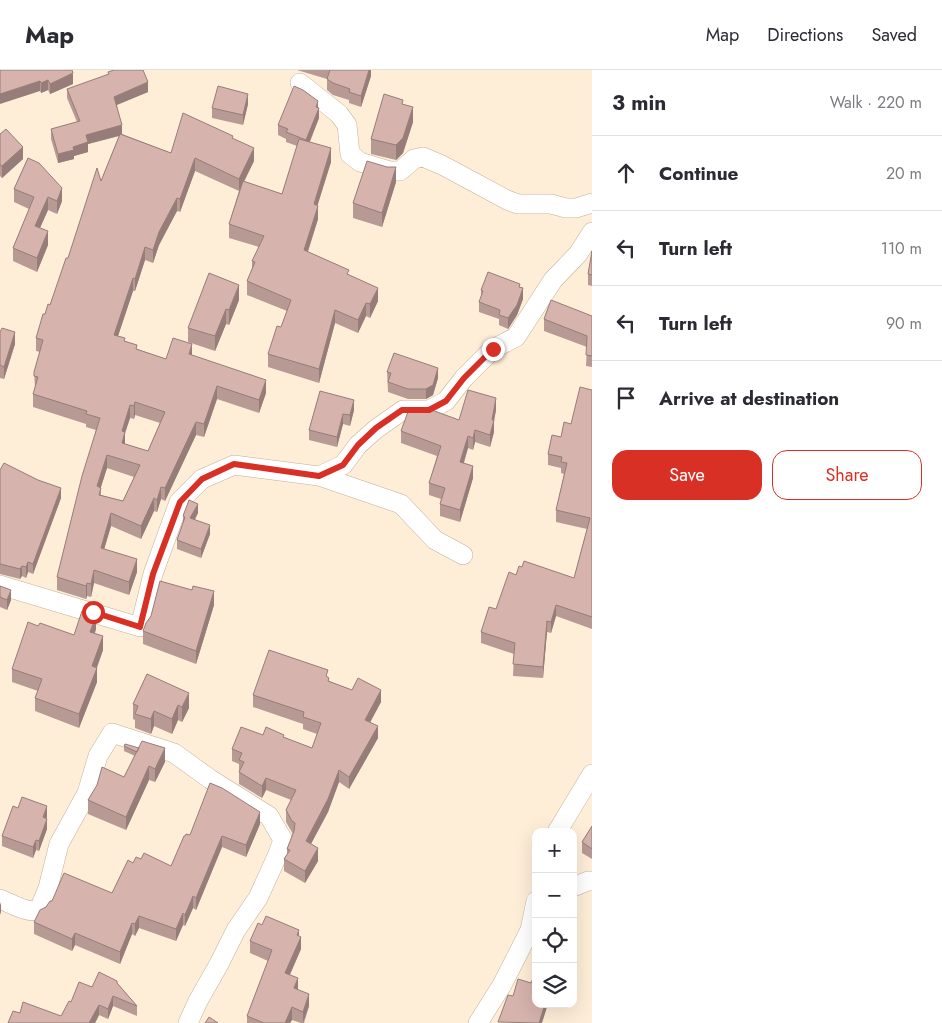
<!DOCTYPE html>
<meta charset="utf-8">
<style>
:root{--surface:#fff;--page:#f7f7f7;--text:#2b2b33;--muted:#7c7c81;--line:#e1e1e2;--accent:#d93025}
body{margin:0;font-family:Jost,sans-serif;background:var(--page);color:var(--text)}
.controls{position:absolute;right:15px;bottom:15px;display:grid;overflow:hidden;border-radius:10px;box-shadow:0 5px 20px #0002}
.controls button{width:45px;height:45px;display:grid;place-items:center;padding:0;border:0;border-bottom:1px solid var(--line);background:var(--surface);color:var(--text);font:25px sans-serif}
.stop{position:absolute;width:15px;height:15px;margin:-11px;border:4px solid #d93025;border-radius:50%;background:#fff}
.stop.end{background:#d93025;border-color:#fff;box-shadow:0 1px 5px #0008}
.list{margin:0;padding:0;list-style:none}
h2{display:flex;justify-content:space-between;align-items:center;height:65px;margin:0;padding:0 20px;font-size:21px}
h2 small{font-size:16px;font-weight:400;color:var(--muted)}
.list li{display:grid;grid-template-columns:32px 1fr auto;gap:15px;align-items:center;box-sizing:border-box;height:75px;padding:0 20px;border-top:1px solid var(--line)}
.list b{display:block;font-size:19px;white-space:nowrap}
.list em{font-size:16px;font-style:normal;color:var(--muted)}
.actions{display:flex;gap:10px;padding:15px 20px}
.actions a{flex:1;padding:11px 0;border:1px solid var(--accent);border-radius:15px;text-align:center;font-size:18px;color:var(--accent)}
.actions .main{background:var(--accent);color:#fff}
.icon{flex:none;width:28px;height:28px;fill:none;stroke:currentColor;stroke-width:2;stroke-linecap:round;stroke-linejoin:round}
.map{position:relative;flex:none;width:592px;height:953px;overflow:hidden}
header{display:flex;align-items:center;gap:30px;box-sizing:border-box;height:70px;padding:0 25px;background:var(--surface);border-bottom:1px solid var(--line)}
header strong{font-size:24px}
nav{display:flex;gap:28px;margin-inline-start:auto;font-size:18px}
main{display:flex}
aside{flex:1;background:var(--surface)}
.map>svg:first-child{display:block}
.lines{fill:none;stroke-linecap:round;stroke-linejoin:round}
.minor-casing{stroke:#c4b198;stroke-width:20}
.minor{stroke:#fff;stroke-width:19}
.wall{fill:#b89a95;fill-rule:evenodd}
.shaded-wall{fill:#967d79}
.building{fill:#d6b3ad;stroke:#967d79;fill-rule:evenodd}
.route{stroke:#d93025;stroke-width:6}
</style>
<header>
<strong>Map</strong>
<nav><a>Map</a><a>Directions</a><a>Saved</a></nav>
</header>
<main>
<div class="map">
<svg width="592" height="953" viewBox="0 0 592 953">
<rect width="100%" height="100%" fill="#feeed8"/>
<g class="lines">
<defs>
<path id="minor" d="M300 13 339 44 347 55 350 84 360 92 390 101H400L414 89 423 87 442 95 507 130 518 134H551L566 138H576L592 133
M319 406 401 434 435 470 463 485
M0 515 140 557 153 504 179 432 202 409 234 395 319 406 343 395 358 375 376 359 403 340H429L446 331 464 308 493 279 516 267 553 210 578 184 592 162
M557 762 592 704
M573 817 588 811H592
M0 829C10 833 28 844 39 840L48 818 59 774 87 723 98 686 112 663 174 683 210 709 269 746 283 770 278 784 258 828 236 860 219 894 198 931 188 953
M530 860 536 831
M478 953 502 915 530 860 536 852"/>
</defs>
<use href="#minor" class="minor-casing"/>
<use href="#minor" class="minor"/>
</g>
<path class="wall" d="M0 0 73 14 50 24 48 20 41 23 40 21Z
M297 0H371V6L361 37 349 33V30L333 25 327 20V9Z
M108 2 148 22 117 35 122 64 171 83 233 68 254 91 244 112 282 124 297 76 286 72V69L278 65V55L318 38 319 48 310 72 331 92 317 135 318 149 308 182 349 205 378 231 370 248 366 246 358 263 335 253 319 313 268 297V284L281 257 287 241 247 225V211L252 199V191L259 177 229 168V154L239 121 195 101 180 142 177 141 159 175 153 193 145 190 135 221H133L118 266 137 279 166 289 192 285 266 323 259 343 217 329 204 367 196 365 165 431 161 429 157 442 154 441 141 469 111 456 104 479 137 502 129 525 94 513 91 527 87 526 86 529 57 520V507L96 360 86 357V354L33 337V324L35 318 34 302 40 282 36 281V268L45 244 50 235 68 188 101 111 119 66 88 74V82L74 86V89L58 93 51 69V59L77 52 67 28V19L108 5ZM135 345 160 353 148 381 125 374V363L130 348 134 349ZM107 398 134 407 123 431 101 425V417Z
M248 34 243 55 212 48V38Z
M403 34 413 52 403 83 396 90 371 84V69Z
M0 64 23 89 2 108 0 106Z
M28 88 62 131 57 144 48 140 40 158 48 175 37 202 13 191V178L29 139 14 132V119Z
M396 112 382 157 353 148V133Z
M592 181V216L588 215V204Z
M520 217 523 229 517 245 508 259 499 255V249L479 242V232L481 228V220Z
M239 230 229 255 226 254 215 281 188 272V258Z
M592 246V297L586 296 587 277 544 261V249Z
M0 262 15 274 4 309 0 308Z
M387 302 438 308 433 325 426 329H408L388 322Z
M592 320V559L556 546 551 563 547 562 543 608 513 606 514 584 481 573V562L496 539 516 505 574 508 587 459 556 452V440L564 404 561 403V398L548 395V384L571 354Z
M320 321 354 340 350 356 343 354 337 377 309 370V360Z
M496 340 494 350V362L490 377 475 372 473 380 468 378 464 393 473 408 460 452 440 446V434L441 429 429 425V413L437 386 401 373V361L459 350Z
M0 400 61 428 33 504 28 502 26 508 22 506 20 509 0 504Z
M198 443 195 450 210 464 201 488 177 479V470L183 454V446Z
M0 516 11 530 7 540 0 537Z
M214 535 196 594 143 574V561Z
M96 559 95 563 103 580 97 598V612L79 658 35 641V628L38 621 12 612V599L74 565Z
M147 604 189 638 182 652 178 650 172 664 154 656 151 664 135 658V650L133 649V634Z
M328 607 329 611 381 632 370 652 378 668 349 719 339 712 328 742 311 774 318 791 305 813 284 801V789L287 784V779L293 764 286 752V740L291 730 266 720 262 728 239 714V694L232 691V679L263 665 284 668 312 678 317 664 303 659V654L253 637V625Z
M124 676 165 692 155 712 149 710 126 760 88 744V730L124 707 135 686 124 681Z
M47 747V759L39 781 36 780 33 788 2 776V766Z
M260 754 246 787 222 777 196 840 193 838 185 856 183 855 176 871 139 858 135 866 132 864 120 894 75 875 72 881 34 864V852L46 837 52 831 112 823 133 793 141 789 171 796 185 766Z
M592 756V789L582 783V772Z
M262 855 299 866 301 879 290 905 298 920 309 936 304 953H301L292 950 290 953H247V946L268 891 250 883V871Z
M117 913 137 936V946L113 936 108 949 99 945 95 953 20 943 61 946 71 932 92 917Z"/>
<path class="shaded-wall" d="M369 0H371V6L361 37V26Z
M73 3V14L50 24V14Z
M48 10V20L41 23V13Z
M40 11V21L0 34V24Z
M148 12V22L114 36V27Z
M248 24V34L243 55V45Z
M318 31V41L319 38V48L306 80V70Z
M413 37V52L403 83 396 90V75Z
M122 55V65L88 74V82L74 86V89L58 93V84L73 77 86 65Z
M23 77V89L2 108V96Z
M254 78V91L239 121V109Z
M331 78V92L314 147V134Z
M195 88V101L180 142V129Z
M396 97V112L382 157V143Z
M62 118V131L57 144V131Z
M48 127V140L35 169V156Z
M177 128V141L159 175 153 193V180L159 162Z
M318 136V149L304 193V180Z
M48 161V175L37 202V188Z
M145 177V190L135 221V209Z
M133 208V221L114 278V265Z
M239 215V230L229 255V240Z
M378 218V231L370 248V234Z
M523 218V229L517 245 508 259V248Z
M366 233V246L358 263V250Z
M226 239V254L215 281V266Z
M335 240V253L319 313V299Z
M15 262V274L4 309V297Z
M192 274V287L189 284Z
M438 298V308L433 325 426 329V319Z
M266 310V323L259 343V330Z
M217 316V329L204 367V354Z
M496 328V340L494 351V362L490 377V365L492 350Z
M354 330V340L350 356V345Z
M135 332V345L134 349V336Z
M130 335V348L125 363V375L122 386V361Z
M343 344V354L337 377V367Z
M196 352V365L165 431V418Z
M475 360V372L473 380V368Z
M468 366V378L460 404V392Z
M107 385V398L97 429V416Z
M473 396V408L460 452V440Z
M161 417V429L157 442V430Z
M61 418V428L33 504V494Z
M154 428V441L141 469V456Z
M198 434V443L190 457V448Z
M111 443V456L101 490V478Z
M210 455V464L201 488V479Z
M137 489V502L129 525V512Z
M28 492V502L26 508V497Z
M22 496V506L20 509V499Z
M94 500V513L91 527V514Z
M87 513V526L86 529V516Z
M11 520V530L7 540V530Z
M214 521V535L196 594V581Z
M556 535V546L551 563V552Z
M96 546V559L90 575V562Z
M547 551V562L543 608V597Z
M103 566V580L96 599 97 598V612L79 658V644L92 596Z
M381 620V632L365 662V650Z
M189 623V638L182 652V637Z
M178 635V650L172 664V649Z
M154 641V656L151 664V649Z
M378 656V668L349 719V707Z
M165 678V692L155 712V699Z
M149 696V710L126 760V747Z
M339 700V712L328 742 306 783V771Z
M266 708V720L262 728V716Z
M47 736V747L43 758V747Z
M260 742V754L246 787V775Z
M47 749V759L39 781V771Z
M222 766V777L196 840V828Z
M36 770V780L33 788V777Z
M318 778V791L305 813V801Z
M193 826V838L185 856V845Z
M1 832V842L0 845V835Z
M183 843V855L176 871V859Z
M139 846V858L135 866V854Z
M132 853V864L120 894V882Z
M299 860V870L301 867V879L285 915V903Z
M75 863V875L72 881V869Z
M298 908V920L294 918Z
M309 924V936L303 953V942Z
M113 926V936L108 949V939Z
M545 934H548L542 953H539Z
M99 935V945L95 953H89Z
M292 937V950L290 953H285Z"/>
<path class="building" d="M0 0H72L73 3 50 14 48 10 41 13 40 11 0 24Z
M114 0H143L148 12 114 27 122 55 86 65 88 72 73 77 74 80 58 84 51 59 80 51 67 19 109 4 108 2Z
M330 0H369L361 26 349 22 350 19 333 13 327 9Z
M218 16 248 24 243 45 212 38Z
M294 16 303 20 318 31 316 37 319 38 306 70 286 62 288 59 278 55Z
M384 24 403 30 402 34 413 37 403 68 396 75 371 69Z
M183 43 233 66 232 68 254 78 239 109 195 88 180 129 177 128 159 162 153 180 145 177 135 209 133 208 114 265 125 268 124 271 137 275 136 279 166 289 173 268 192 274 189 284 266 310 259 330 217 316 204 354 196 352 165 418 161 417 157 430 154 428 141 456 111 443 101 478 137 489 129 512 94 500 91 514 87 513 86 516 57 507 82 406 100 348 86 344 87 341 33 324 38 307 34 306V302L43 270 36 268 43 244H45L48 234 50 235 66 188H68L97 98 101 111 120 64 171 83ZM135 332 165 342 148 381 122 373 125 362 122 361 130 335 134 336ZM107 385 140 395 123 431 99 425 101 418 97 416Z
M6 59 23 77 2 96 0 95V64Z
M299 69 331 78 314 134 318 136 304 180 349 200 347 204 378 218 370 234 366 233 358 250 335 240 319 299 268 284 277 256 281 257 291 230 247 211 255 192 252 191 264 166 229 154 243 111 282 124Z
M28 88 39 93 62 118 57 131 48 127 35 156 48 161 37 188 13 178 34 127 14 119Z
M367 91 387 97H396L382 143 353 133Z
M592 181V205L588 204Z
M488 202 520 214 519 217 523 218 517 235 508 248 499 245 500 240 479 232 483 221 481 220Z
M209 203 239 215 229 240 226 239 215 266 188 258Z
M551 230 592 246V286L586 285 587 266 544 249Z
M2 258 15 262 4 297 0 295V262Z
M394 283 438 298 433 315 426 319H408L388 312 391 303 387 302Z
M580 317 592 320V547L556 535 551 552 547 551 543 597 513 594 515 573 481 562 489 537 496 539 509 502 516 505 519 496 522 497 524 491 574 508 590 448 556 440 567 393 561 392 562 387 548 384 552 365 561 367 564 352 571 354Z
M468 320 496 328 492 350H494L490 365 475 360 473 368 468 366 460 392 473 396 460 440 440 434 445 418 429 413 441 376 401 361 409 339H429L459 350Z
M320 321 354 330 350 345 343 344 337 367 309 360Z
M4 393 38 410 61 418 33 494 28 492 26 497 22 496 20 499 0 494V400Z
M189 430 198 434 190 448 210 455 201 479 177 470 185 447 183 446Z
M160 511 192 520 193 516 214 521 196 581 143 561 146 553 151 546Z
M0 516 11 520 7 530 0 527Z
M82 541 96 546 90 562 103 566 92 596 97 598 79 644 35 628 42 609 12 599 28 552 38 556 40 553 74 565Z
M269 580 328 600 326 606 329 608 328 611 352 620 358 608 381 620 365 650 378 656 349 707 339 700 328 729 306 771 318 778 305 801 284 789 290 780 287 779 294 761 295 753 292 751 286 740 296 720 266 708 262 716 239 702 244 692 239 690 242 683 232 679 241 657 263 665 266 657 284 665 283 667 312 678 321 653 303 647 304 642 253 625Z
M147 604 189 623 182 637 178 635 172 649 154 641 151 649 135 644 138 636 133 634Z
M142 671 165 678 155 699 149 696 126 747 88 730 97 715 102 697 124 707Z
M125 674 139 678 137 682 124 676Z
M210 713 222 718 260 742 246 775 222 766 196 828 193 826 185 845 183 843 176 859 139 846 135 854 132 853 120 882 75 863 72 869 34 852 40 840 46 837 50 831H52L64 803 112 823 128 790 133 793 136 787 141 789 144 783 171 796 184 766H185L186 764 190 765Z
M22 727 47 736 43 747 47 749 39 771 36 770 33 777 2 766 13 736 18 738Z
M592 756V779L582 772Z
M266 846 299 860 297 865 301 867 285 903 298 908 294 918 309 924 303 942 292 937 285 953H264L247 946 272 880 250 871 258 853 262 855Z
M536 901V934H545L539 953 498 952 508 925 513 926 518 909 531 913Z
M99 902 117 911V913L137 936 113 926 108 939 99 935 89 953H8L13 941 20 943 23 932 61 946 69 931 71 932 79 912 92 917Z
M209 947 218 953H205Z"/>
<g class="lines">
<path class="route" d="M93 542 140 557 153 504 180 432 202 409 234 394 319 406 343 395 358 375 376 358 402 340H429L446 331 464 308 493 279"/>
</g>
</svg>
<div class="controls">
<button>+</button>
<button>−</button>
<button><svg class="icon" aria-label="locate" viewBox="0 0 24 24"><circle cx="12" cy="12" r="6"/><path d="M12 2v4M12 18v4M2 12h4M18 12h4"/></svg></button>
<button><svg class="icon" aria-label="layers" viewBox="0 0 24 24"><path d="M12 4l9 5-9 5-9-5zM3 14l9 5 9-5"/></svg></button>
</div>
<div class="stop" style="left:93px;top:542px"></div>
<div class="stop end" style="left:493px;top:279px"></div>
</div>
<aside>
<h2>3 min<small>Walk · 220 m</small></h2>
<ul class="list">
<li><svg class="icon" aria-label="ahead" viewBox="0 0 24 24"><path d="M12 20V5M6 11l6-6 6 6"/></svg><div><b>Continue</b></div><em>20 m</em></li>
<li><svg class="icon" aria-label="left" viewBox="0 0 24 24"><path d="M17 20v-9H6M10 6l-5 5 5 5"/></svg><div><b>Turn left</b></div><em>110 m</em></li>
<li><svg class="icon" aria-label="left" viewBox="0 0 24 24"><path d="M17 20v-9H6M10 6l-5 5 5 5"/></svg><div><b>Turn left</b></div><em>90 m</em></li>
<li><svg class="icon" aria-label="arrive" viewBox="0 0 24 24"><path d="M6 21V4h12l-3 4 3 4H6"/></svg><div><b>Arrive at destination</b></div></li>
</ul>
<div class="actions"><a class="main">Save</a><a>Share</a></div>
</aside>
</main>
